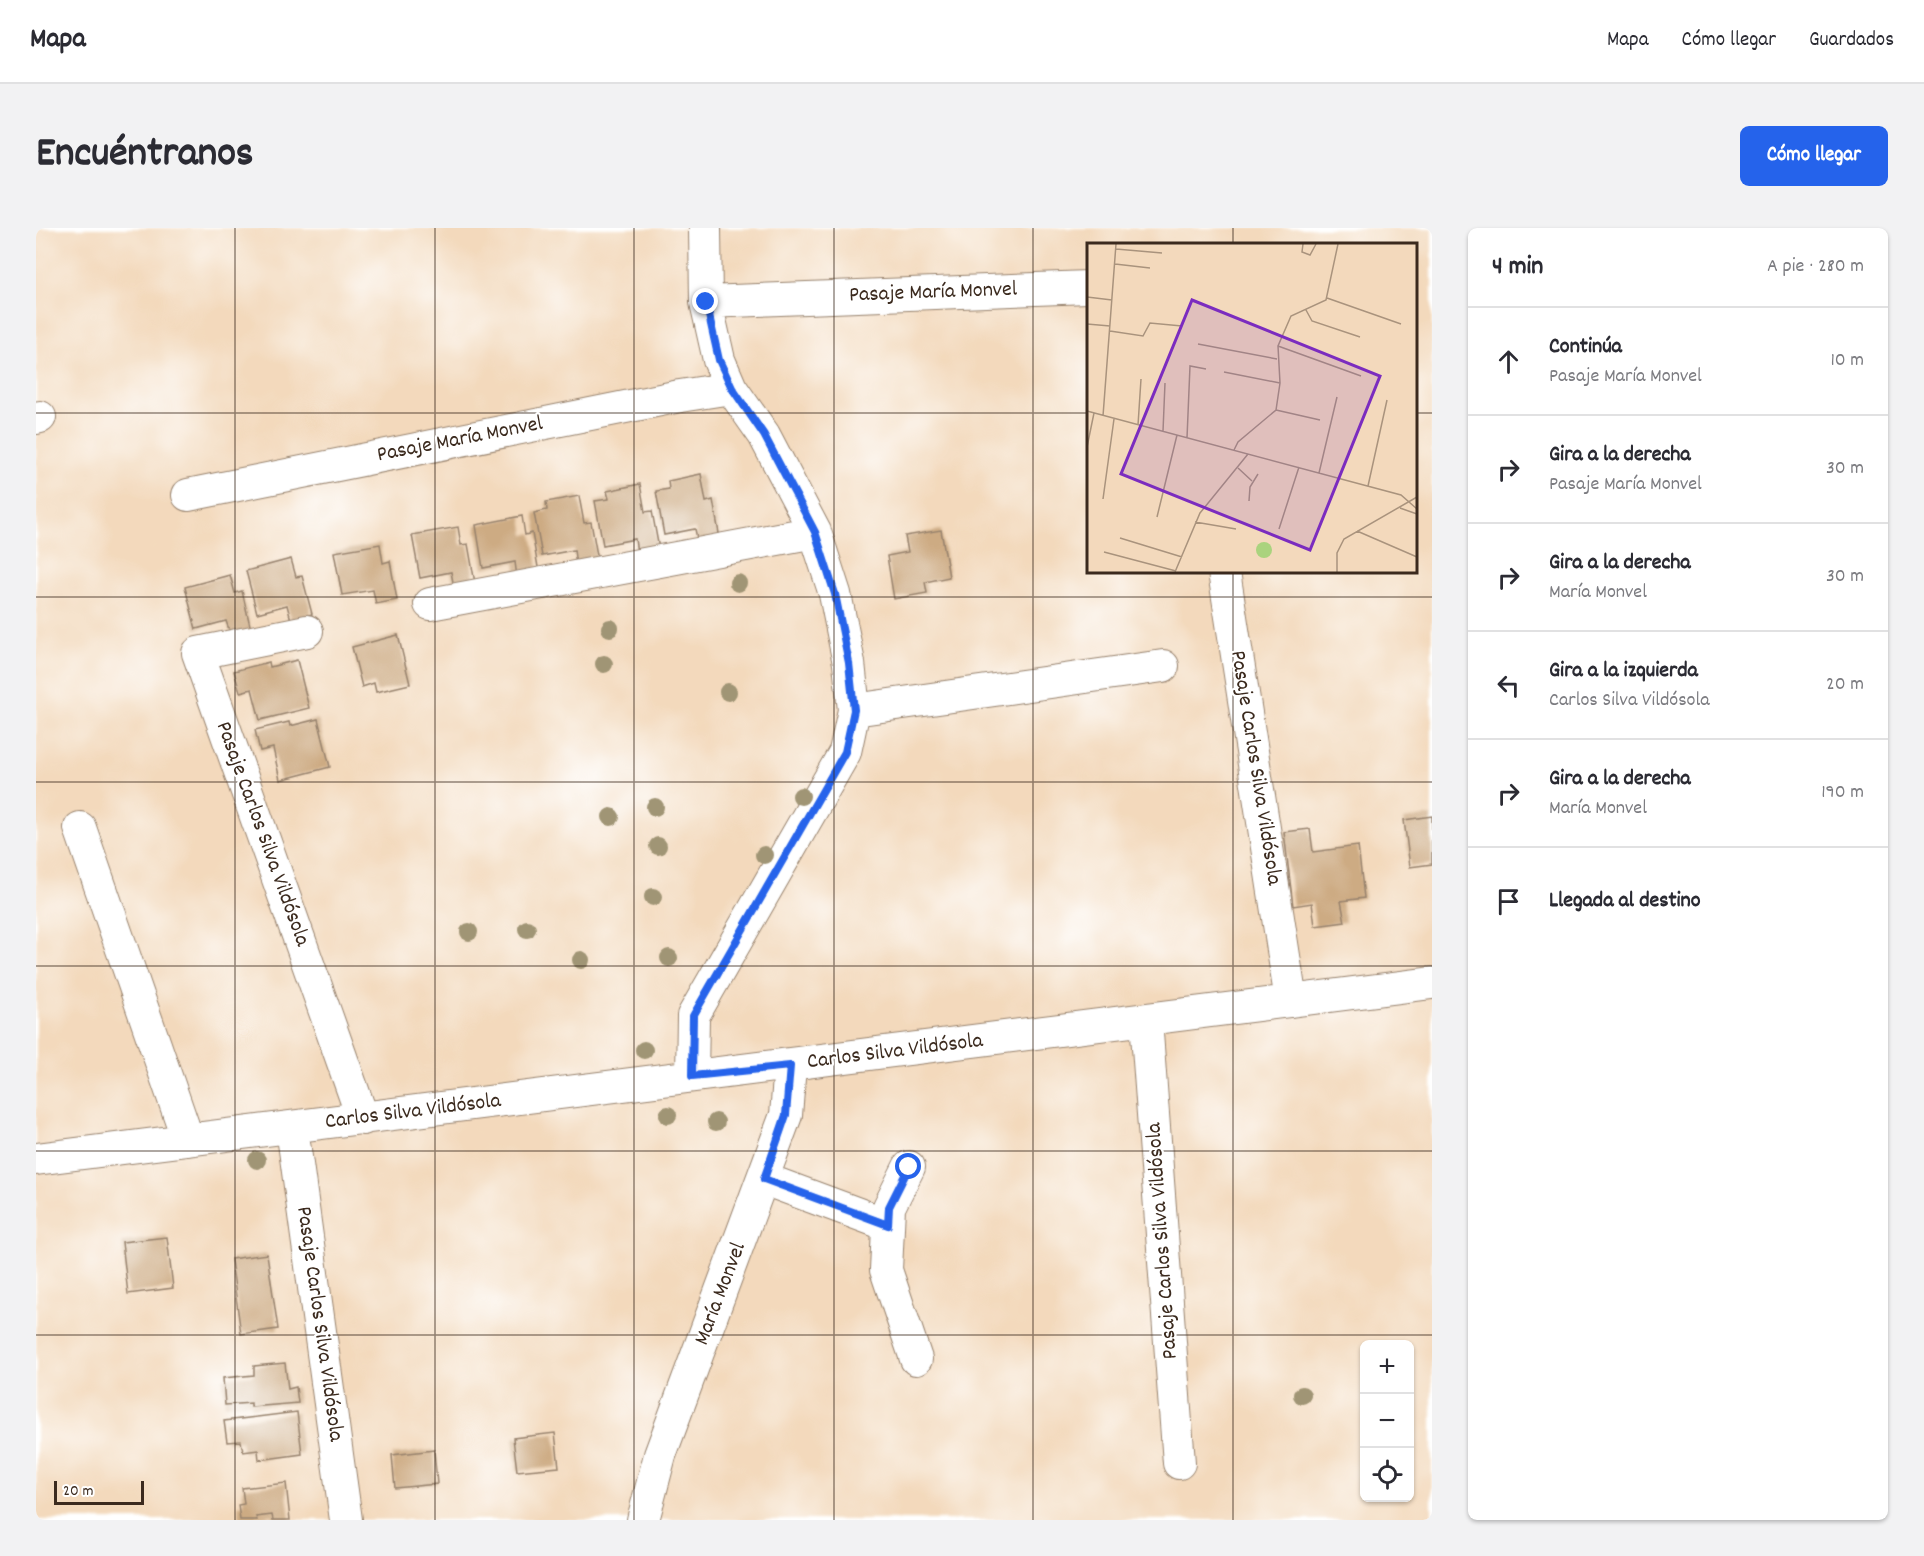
<!DOCTYPE html>
<html lang="es">
<meta charset="utf-8">
<style>
:root{--surface:#fff;--page:#f2f2f3;--text:#2b2b33;--muted:#7c7c81;--line:#e1e1e2;--accent:#2563eb}
body{margin:0;font-family:Dekko,sans-serif;background:var(--page);color:var(--text)}
.controls{position:absolute;right:18px;bottom:18px;display:grid;overflow:hidden;border-radius:9px;box-shadow:0 2px 4px #0004}
.controls button{width:54px;height:54px;display:grid;place-items:center;padding:0;border:0;border-bottom:2px solid var(--line);background:var(--surface);color:var(--text);font:30px sans-serif}
.scale{position:absolute;left:18px;bottom:15px;width:90px;box-sizing:border-box;padding-left:6px;border:3px solid #3b2a1e;border-top:0;font-size:16px;line-height:21px;white-space:nowrap;color:#3b2a1e;-webkit-text-stroke:4px #fff;paint-order:stroke}
.stop{position:absolute;width:18px;height:18px;margin:-14px;border:4px solid #2563eb;border-radius:50%;background:#fff}
.stop.end{background:#2563eb;border-color:#fff;box-shadow:0 2px 6px #0008}
.list{margin:0;padding:0;list-style:none}
h2{display:flex;justify-content:space-between;align-items:center;height:78px;margin:0;padding:0 24px;font-size:26px}
h2 small{font-size:20px;font-weight:400;color:var(--muted)}
.list li{display:grid;grid-template-columns:39px 1fr auto;gap:18px;align-items:center;box-sizing:border-box;height:108px;padding:0 24px;border-top:2px solid var(--line)}
.list b{display:block;font-size:22px;white-space:nowrap}
.list p{margin:0;font-size:20px;white-space:nowrap;color:var(--muted)}
.list em{font-size:20px;font-style:normal;color:var(--muted)}
.icon{flex:none;width:33px;height:33px;fill:none;stroke:currentColor;stroke-width:2;stroke-linecap:round;stroke-linejoin:round}
.map{position:relative;flex:none;width:1396px;height:1292px;overflow:hidden;border-radius:9px}
header{display:flex;align-items:center;gap:36px;box-sizing:border-box;height:84px;padding:0 30px;background:var(--surface);border-bottom:2px solid var(--line)}
header strong{font-size:28px}
nav{display:flex;gap:33px;margin-inline-start:auto;font-size:21px}
.intro{display:flex;align-items:center;justify-content:space-between;box-sizing:border-box;height:144px;padding:0 36px}
h1{margin:0;font-size:42px}
.button{padding:15px 27px;border-radius:9px;background:var(--accent);color:#fff;font-size:21px;font-weight:700}
main{display:flex;gap:36px;padding:0 36px}
aside{flex:1;background:var(--surface);border-radius:9px;box-shadow:0 2px 4px #0004}
.map>svg:first-child{display:block}
.building{fill:#cdab83}
.lines{fill:none;stroke-linecap:round;stroke-linejoin:round}
.minor-casing{stroke:#97826d;stroke-width:34}
.minor{stroke:#fff;stroke-width:32}
.tree{fill:#a09575}
.route{stroke:#2563eb;stroke-width:8}
.grid{fill:none;stroke:#3b2a1e;stroke-width:1.5;stroke-opacity:0.55}
.labels{text-anchor:middle;dominant-baseline:central;stroke-width:4.5;stroke-linejoin:round;paint-order:stroke}
.street-label{font-size:22px;fill:#3b2a1e;stroke:#fff}
.inset-road{fill:none;stroke:#a9937d;stroke-width:1.5}
.view{fill:#7b2cbf;fill-opacity:0.15;stroke:#7b2cbf;stroke-width:3}
.inset-edge{fill:none;stroke:#3b2a1e;stroke-width:3}
</style>
<header>
<strong>Mapa</strong>
<nav><a>Mapa</a><a>Cómo llegar</a><a>Guardados</a></nav>
</header>
<div class="intro"><h1>Encuéntranos</h1><a class="button">Cómo llegar</a></div>
<main>
<div class="map">
<svg width="1396" height="1292" viewBox="0 0 1396 1292">
<rect width="100%" height="100%" fill="#fff"/>
<filter id="ink" filterUnits="userSpaceOnUse"><feTurbulence type="fractalNoise" baseFrequency=".0167" numOctaves="2"/><feDisplacementMap in="SourceGraphic" scale="12" xChannelSelector="R" yChannelSelector="G"/><feConvolveMatrix kernelMatrix="1 2 1 2 8 2 1 2 1" color-interpolation-filters="sRGB"/></filter>
<filter id="wash" filterUnits="userSpaceOnUse"><feTurbulence type="fractalNoise" baseFrequency=".008" numOctaves="4" result="noise"/><feDisplacementMap in="SourceGraphic" scale="24" xChannelSelector="R" yChannelSelector="G"/><feGaussianBlur stdDeviation="1.35" result="paint"/><feColorMatrix in="noise" values="0 0 0 0 0 0 0 0 0 0 0 0 0 0 0 0 0 1.4 0 .05"/><feComposite in="paint" operator="in"/></filter>
<g filter="url(#wash)">
<rect width="100%" height="100%" fill="#f3d9bc"/>
<g id="blocks">
<path class="building" d="M665 246 670 274 677 272 684 311 662 315 659 301 628 307 620 263 633 261 632 253Z
M604 256 609 284 616 283 623 321 601 325 599 311 567 317 559 273 573 271 571 263Z
M543 268 548 295 555 294 562 333 540 337 538 322 506 328 498 285 511 282 510 274Z
M486 288 489 307 496 305 503 345 481 349 479 334 447 340 440 297Z
M422 299 425 317 432 316 439 355 418 359 415 344 384 350 376 307Z
M905 302 913 349 889 354 891 365 858 371 851 328 872 324 869 308Z
M344 316 347 335 354 333 361 372 340 376 337 362 306 367 298 324Z
M255 331 260 349 266 348 276 386 255 392 251 377 221 385 210 343Z
M194 347 199 365 206 363 215 402 195 407 190 393 160 401 149 359Z
M362 407 374 456 340 464 338 455 326 459 316 419Z
M261 432 273 480 224 492 216 461 204 464 198 443 233 434 234 439Z
M282 491 294 539 244 552 237 520 224 523 219 502 253 494 254 498Z
M1396 588V636L1374 639 1368 592Z
M1274 601 1277 624 1322 618 1328 670 1305 673 1309 694 1279 698 1276 675 1257 678 1248 604Z
M131 1009 137 1060 92 1066 86 1014Z
M231 1026 242 1101 205 1106 195 1031Z
M249 1135 252 1161 260 1159 262 1175 215 1179V1175L189 1177 187 1150 218 1147V1138Z
M261 1184 266 1226 223 1232 222 1222 207 1224 205 1213 191 1214 188 1193Z
M519 1205 523 1239 481 1243 477 1210Z
M398 1222 401 1256 359 1260 356 1227Z
M250 1255 254 1292H237L236 1287 220 1289 221 1292H204L202 1277 208 1276 206 1260Z"/>
</g>
</g>
<g filter="url(#ink)">
<use href="#blocks" fill-opacity="0" stroke="#97826d" stroke-width="1.5"/>
<g class="lines">
<defs>
<path id="minor" d="M670 74 1052 59
M0 190 4 189
M152 267 644 168 695 160
M1188 344 1255 773
M394 376 779 304
M271 403 162 425 327 891
M818 482 1127 438
M44 600 152 912
M1110 792 1143 1235
M656 848 657 788 809 524 818 482 813 435 799 366 779 304 728 207 695 160 683 132 670 74 669 0
M256 900 310 1292
M0 931 1396 755
M873 939 853 979 850 1042 880 1131
M728 951 852 997
M607 1292 624 1227 750 887 754 838"/>
</defs>
<use href="#minor" class="minor-casing"/>
<use href="#minor" class="minor"/>
</g>
<g class="tree">
<circle cx="702" cy="355" r="9"/>
<circle cx="574" cy="400" r="9"/>
<circle cx="568" cy="436" r="9"/>
<circle cx="692" cy="464" r="9"/>
<circle cx="765" cy="568" r="9"/>
<circle cx="619" cy="579" r="9"/>
<circle cx="575" cy="589" r="9"/>
<circle cx="622" cy="618" r="9"/>
<circle cx="728" cy="627" r="9"/>
<circle cx="617" cy="669" r="9"/>
<circle cx="491" cy="701" r="9"/>
<circle cx="433" cy="704" r="9"/>
<circle cx="633" cy="730" r="9"/>
<circle cx="545" cy="732" r="9"/>
<circle cx="608" cy="822" r="9"/>
<circle cx="632" cy="887" r="9"/>
<circle cx="680" cy="894" r="9"/>
<circle cx="221" cy="932" r="9"/>
<circle cx="1266" cy="1167" r="9"/>
</g>
</g>
<g class="lines" filter="url(#ink)">
<path class="route" d="M670 74 683 132 696 160 728 207 779 304 799 366 813 435 818 482 809 524 657 788 656 848 754 838 750 887 728 951 852 997 853 979 873 939"/>
</g>
<path class="grid" d="M199 0V1292M399 0V1292M598 0V1292M798 0V1292M997 0V1292M1197 0V16M0 185H1052M1380 185H1396M1197 344V1292M0 369H1396M0 554H1396M0 738H1396M0 923H1396M0 1107H1396"/>
<g class="labels">
<g class="street-label">
<text transform="translate(897 65) rotate(-2)">Pasaje María Monvel</text>
<text transform="translate(424 212) rotate(-11)">Pasaje María Monvel</text>
<text transform="translate(1219 540) rotate(81)">Pasaje Carlos Silva Vildósola</text>
<text transform="translate(226 606) rotate(70)">Pasaje Carlos Silva Vildósola</text>
<text transform="translate(859 824) rotate(-7)">Carlos Silva Vildósola</text>
<text transform="translate(377 884) rotate(-7)">Carlos Silva Vildósola</text>
<text transform="translate(1127 1013) rotate(-94)">Pasaje Carlos Silva Vildósola</text>
<text transform="translate(685 1066) rotate(-69)">María Monvel</text>
<text transform="translate(283 1096) rotate(82)">Pasaje Carlos Silva Vildósola</text>
</g>
</g>
<g transform="translate(1051 15)">
<rect width="330" height="330" fill="#f3d9bc"/>
<path d="M169 307a8 8 0 1 1 16 0a8 8 0 1 1-16 0Z" fill="#aad37e"/>
<path class="inset-road" d="M216 1 215 9 223 12 229 1M29 6 75 10M28 21 63 25M0 54 25 57M240 55 314 81M219 67 225 78 273 94M0 81 23 83M23 88 56 93 63 80 95 83M111 101 190 116M191 103 274 133M137 129 193 140M189 167 233 177M0 168 314 252 330 266M16 173 29 1M51 182 54 136M76 188 78 140M100 195 103 123 119 126M0 204 7 170M147 207 151 199 189 167 193 140 191 103 204 73 239 57 251 1M151 225 165 238M232 230 250 154M281 243 300 157M16 256 27 176M162 258 163 244 171 231M313 265 330 271M70 274 90 192M108 279 149 286M192 286 212 224M270 288 330 314M33 295 95 314M17 309 89 328M88 329 113 270 161 211M250 329V310L257 296 330 254"/>
<path class="view" d="M105 57 293 133 223 307 34 231Z"/>
<rect width="330" height="330" class="inset-edge"/>
</g>
</svg>
<div class="controls">
<button>+</button>
<button>−</button>
<button><svg class="icon" aria-label="locate" viewBox="0 0 24 24"><circle cx="12" cy="12" r="6"/><path d="M12 2v4M12 18v4M2 12h4M18 12h4"/></svg></button>
</div>
<div class="scale">20 m</div>
<div class="stop" style="left:873px;top:939px"></div>
<div class="stop end" style="left:670px;top:74px"></div>
</div>
<aside>
<h2>4 min<small>A pie · 280 m</small></h2>
<ul class="list">
<li><svg class="icon" aria-label="ahead" viewBox="0 0 24 24"><path d="M12 20V5M6 11l6-6 6 6"/></svg><div><b>Continúa</b><p>Pasaje María Monvel</p></div><em>10 m</em></li>
<li><svg class="icon" aria-label="right" viewBox="0 0 24 24"><path d="M7 20v-9h11M14 6l5 5-5 5"/></svg><div><b>Gira a la derecha</b><p>Pasaje María Monvel</p></div><em>30 m</em></li>
<li><svg class="icon" aria-label="right" viewBox="0 0 24 24"><path d="M7 20v-9h11M14 6l5 5-5 5"/></svg><div><b>Gira a la derecha</b><p>María Monvel</p></div><em>30 m</em></li>
<li><svg class="icon" aria-label="left" viewBox="0 0 24 24"><path d="M17 20v-9H6M10 6l-5 5 5 5"/></svg><div><b>Gira a la izquierda</b><p>Carlos Silva Vildósola</p></div><em>20 m</em></li>
<li><svg class="icon" aria-label="right" viewBox="0 0 24 24"><path d="M7 20v-9h11M14 6l5 5-5 5"/></svg><div><b>Gira a la derecha</b><p>María Monvel</p></div><em>190 m</em></li>
<li><svg class="icon" aria-label="arrive" viewBox="0 0 24 24"><path d="M6 21V4h12l-3 4 3 4H6"/></svg><div><b>Llegada al destino</b></div></li>
</ul>
</aside>
</main>
